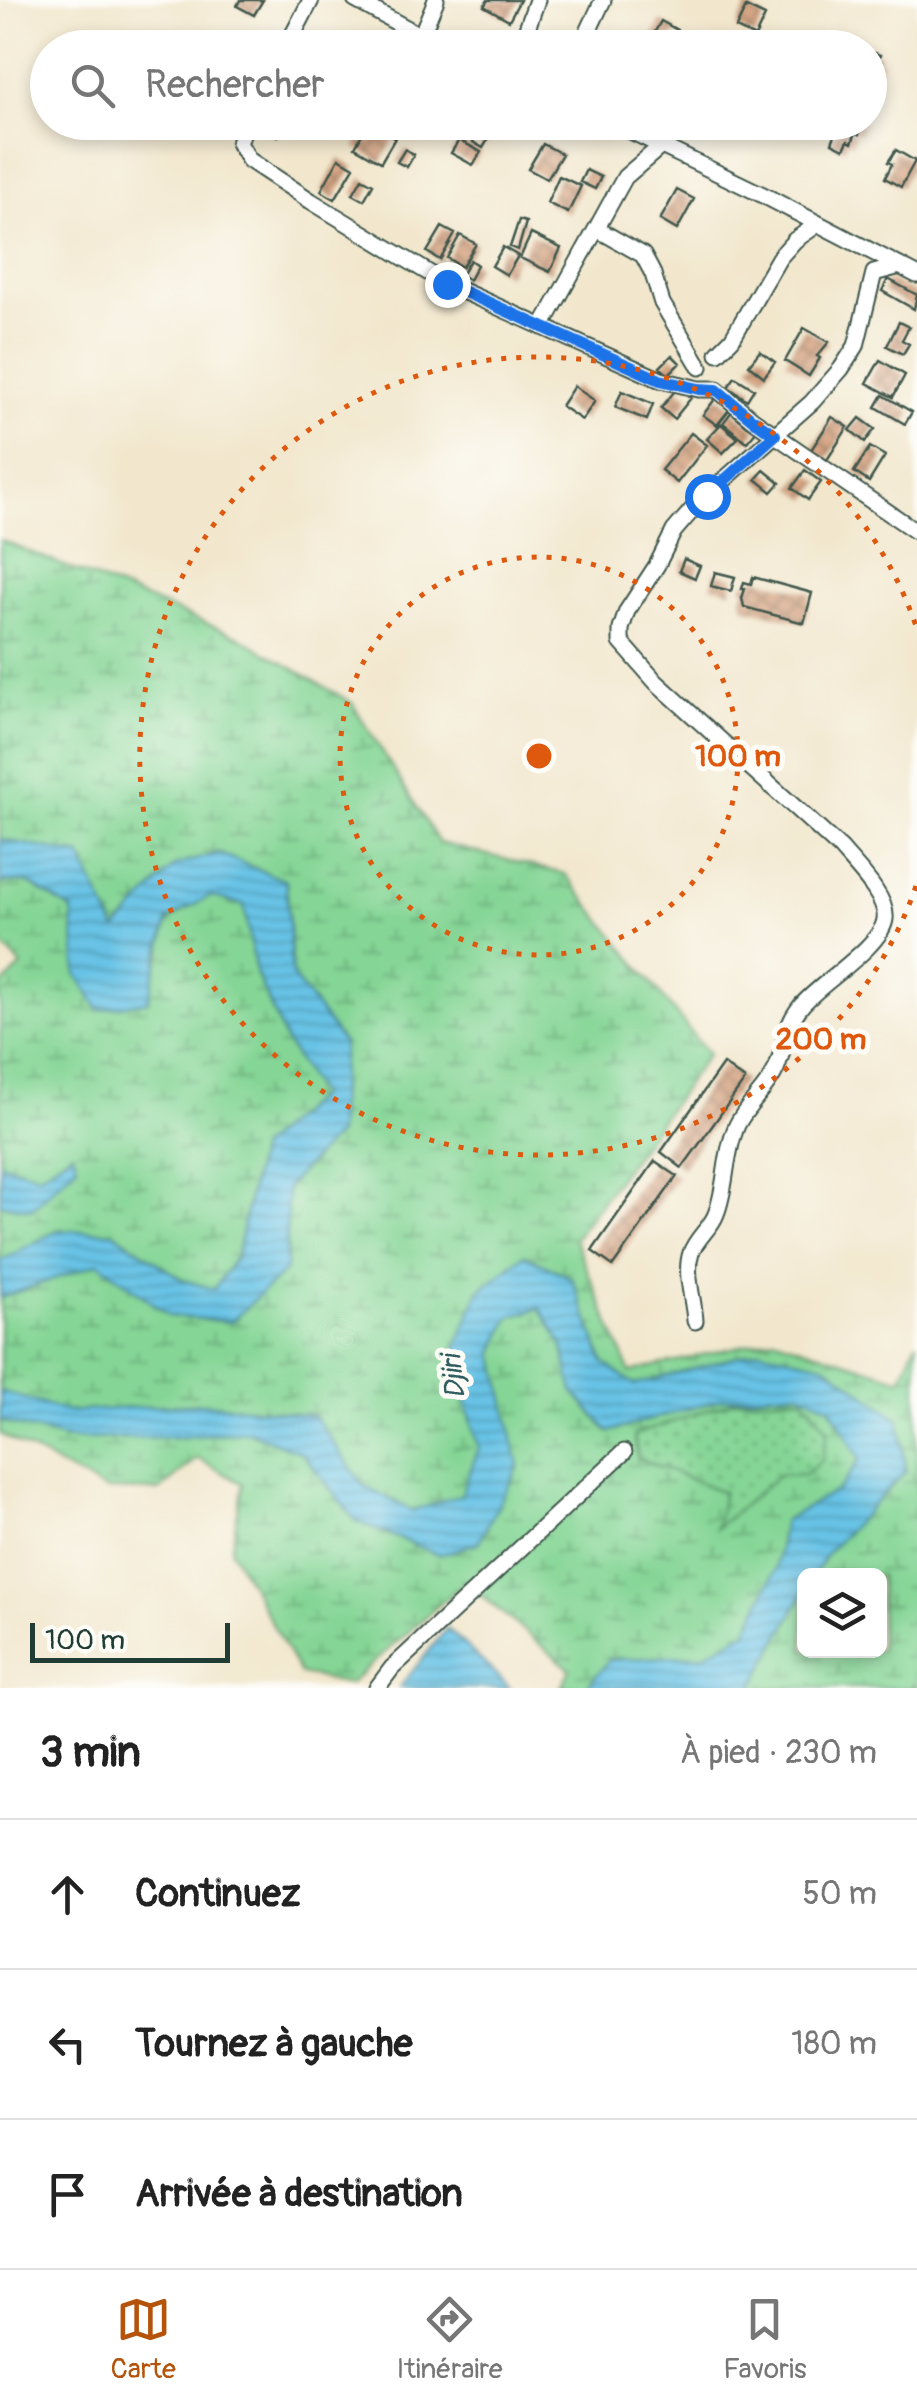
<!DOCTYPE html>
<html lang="fr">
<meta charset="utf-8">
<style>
:root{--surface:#fff;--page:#f2f2f2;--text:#222;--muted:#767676;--line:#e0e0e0;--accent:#b45309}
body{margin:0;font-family:Pangolin,sans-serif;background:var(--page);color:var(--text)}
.controls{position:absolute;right:30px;bottom:30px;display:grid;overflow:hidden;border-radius:15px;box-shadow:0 5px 15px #0003}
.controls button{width:90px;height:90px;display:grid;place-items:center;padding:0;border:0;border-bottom:2px solid var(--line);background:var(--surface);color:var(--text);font:50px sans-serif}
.scale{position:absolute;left:30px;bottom:25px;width:200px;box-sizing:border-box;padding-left:10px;border:5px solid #1f3d34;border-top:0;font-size:28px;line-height:35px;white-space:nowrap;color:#1f3d34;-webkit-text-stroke:8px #fdfcf7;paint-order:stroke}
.stop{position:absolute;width:30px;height:30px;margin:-22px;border:8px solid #1a73e8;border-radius:50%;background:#fff}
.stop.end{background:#1a73e8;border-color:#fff;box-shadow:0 2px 10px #0008}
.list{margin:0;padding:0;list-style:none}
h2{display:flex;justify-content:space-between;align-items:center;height:130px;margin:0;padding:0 40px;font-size:42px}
h2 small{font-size:32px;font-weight:400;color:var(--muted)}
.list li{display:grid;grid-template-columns:65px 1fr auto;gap:30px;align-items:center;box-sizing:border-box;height:150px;padding:0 40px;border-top:2px solid var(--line)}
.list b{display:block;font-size:38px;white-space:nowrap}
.list em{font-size:32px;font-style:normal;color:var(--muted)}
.icon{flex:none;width:55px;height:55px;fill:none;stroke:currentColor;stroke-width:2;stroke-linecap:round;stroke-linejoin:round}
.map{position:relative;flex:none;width:917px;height:1688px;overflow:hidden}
.search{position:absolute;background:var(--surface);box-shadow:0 5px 15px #0003;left:30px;right:30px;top:30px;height:110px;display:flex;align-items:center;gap:25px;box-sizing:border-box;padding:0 35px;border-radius:55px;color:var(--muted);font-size:38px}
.sheet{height:580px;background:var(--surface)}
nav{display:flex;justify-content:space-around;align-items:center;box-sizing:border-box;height:140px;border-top:2px solid var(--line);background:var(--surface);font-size:28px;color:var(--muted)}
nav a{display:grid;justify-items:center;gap:5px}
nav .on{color:var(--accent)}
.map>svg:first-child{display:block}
.grass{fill:url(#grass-dots);stroke:#528a65;stroke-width:2.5}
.wetland{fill:url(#wetland-marsh);stroke:#528a65;stroke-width:2.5;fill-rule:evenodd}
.water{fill:url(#water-rules);stroke:#44808d;stroke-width:2.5}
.building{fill:url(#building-cross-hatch)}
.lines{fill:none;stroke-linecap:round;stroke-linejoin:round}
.minor-casing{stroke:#3f564b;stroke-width:19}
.minor{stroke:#fff;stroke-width:15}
.route{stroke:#1a73e8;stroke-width:12}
.ring{fill:none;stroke:#de580e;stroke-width:5;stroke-dasharray:5 10}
.labels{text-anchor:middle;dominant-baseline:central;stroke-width:10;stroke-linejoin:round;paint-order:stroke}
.water-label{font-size:28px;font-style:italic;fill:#315e60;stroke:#fdfcf7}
.centre{fill:#de580e;stroke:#fdfcf7;stroke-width:5}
.ring-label{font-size:30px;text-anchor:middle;font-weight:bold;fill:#de580e;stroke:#fdfcf7;stroke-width:10;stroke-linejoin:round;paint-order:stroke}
</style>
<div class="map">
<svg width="917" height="1688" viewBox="0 0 917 1688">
<defs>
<pattern id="grass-dots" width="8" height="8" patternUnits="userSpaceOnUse" patternTransform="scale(2.5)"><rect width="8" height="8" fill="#85d696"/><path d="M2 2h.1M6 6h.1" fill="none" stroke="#6caf7b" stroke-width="1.8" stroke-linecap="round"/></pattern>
<pattern id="wetland-marsh" width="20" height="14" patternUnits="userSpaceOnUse" patternTransform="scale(2.5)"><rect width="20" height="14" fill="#85d696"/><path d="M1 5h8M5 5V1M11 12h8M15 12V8" fill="none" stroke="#6caf7b"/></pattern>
<pattern id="water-rules" width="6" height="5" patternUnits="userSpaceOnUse" patternTransform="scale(2.5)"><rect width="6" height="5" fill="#68c3e6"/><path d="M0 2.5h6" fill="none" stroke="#55a0bb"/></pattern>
<pattern id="building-cross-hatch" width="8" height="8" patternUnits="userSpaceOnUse" patternTransform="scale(2.5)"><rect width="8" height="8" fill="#d5a483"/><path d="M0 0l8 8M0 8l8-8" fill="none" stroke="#ac876c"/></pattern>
</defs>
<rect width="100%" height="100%" fill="#fdfcf7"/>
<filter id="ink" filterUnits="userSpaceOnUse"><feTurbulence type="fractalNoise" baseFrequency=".01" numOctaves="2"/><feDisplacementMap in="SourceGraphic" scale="20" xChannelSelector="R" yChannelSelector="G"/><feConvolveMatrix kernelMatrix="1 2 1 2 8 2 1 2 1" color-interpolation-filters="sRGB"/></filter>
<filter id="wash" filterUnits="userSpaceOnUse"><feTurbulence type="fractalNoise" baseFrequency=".0048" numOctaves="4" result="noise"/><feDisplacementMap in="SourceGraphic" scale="40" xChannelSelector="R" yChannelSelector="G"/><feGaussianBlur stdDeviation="2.25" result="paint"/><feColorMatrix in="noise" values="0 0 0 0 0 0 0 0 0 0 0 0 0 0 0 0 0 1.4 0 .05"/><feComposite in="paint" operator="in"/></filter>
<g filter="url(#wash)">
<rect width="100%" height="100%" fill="#f2e7cd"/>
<path class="grass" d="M803 1396 828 1430 823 1460 805 1474 779 1475 715 1529 723 1492 638 1458 634 1435 736 1400Z"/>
<path class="wetland" d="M0 540 238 636 352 703 439 843 565 874 708 1054 574 1239 630 1372 774 1338 901 1379 917 1341V1688H752L804 1592V1650H880V1576L814 1575 826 1554 906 1471 899 1419 760 1350 635 1385 604 1363 572 1278 525 1255 453 1355 479 1448 461 1496 413 1511 364 1486 313 1416 204 1403 68 1412 0 1391V1298L99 1262 170 1316 230 1322 287 1187 337 1134 343 1043 292 975 286 881 218 853 174 866 116 931 80 855 0 839Z
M27 882 72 910 77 974 148 1001 168 921 210 895 244 905 256 973 285 1040 320 1095 259 1148 237 1255 214 1290 184 1280 113 1232 58 1230 0 1261V1204L32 1209 77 1165 72 1152 39 1175 0 1163V988L22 966 0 943V883Z
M540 1308 562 1343 573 1391 608 1432 721 1399 797 1391 830 1406 860 1459 841 1489 784 1520 776 1568 747 1631 703 1655 609 1660 586 1688H561L570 1669 465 1582 349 1684 300 1674 231 1550 243 1484 197 1458 159 1491 105 1490 0 1434V1421L68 1439 185 1437 248 1431 302 1453 357 1521 439 1555 519 1467 494 1352 510 1317ZM803 1397 828 1430 822 1460 805 1474 779 1475 716 1528 723 1492 638 1458 634 1435 736 1400Z"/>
<path class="water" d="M0 839 80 855 116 930 174 866 218 853 286 881 292 975 343 1043 337 1134 287 1187 286 1270 231 1322 170 1316 99 1263 0 1298V1261L58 1230 113 1232 183 1280 214 1289 237 1255 259 1148 319 1095 285 1040 256 972 244 905 210 896 168 920 148 1001 99 1010 77 974 72 910 27 882 0 883Z
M73 1152 77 1165 32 1209 0 1204V1163L39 1175Z
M524 1255 572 1278 604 1363 635 1385 760 1350 824 1364 899 1419 906 1471 826 1554 814 1575 804 1576V1592L753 1687 586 1688 609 1660 703 1655 747 1631 776 1568 784 1520 840 1489 860 1459 830 1406 797 1391 721 1399 609 1432 573 1391 562 1343 540 1308 510 1317 494 1352 519 1466 478 1543 439 1555 356 1521 302 1453 248 1431 185 1437 68 1439 0 1421V1391L68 1412 204 1403 314 1416 364 1486 413 1511 461 1495 479 1448 453 1355 479 1291Z
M447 1628 510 1688H399Z"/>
<g id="blocks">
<path class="building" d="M240 0H263L254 15 237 6Z
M488 0H520L509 20 484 6Z
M746 7 765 16 755 37 736 28Z
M661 21 677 30 667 48H654L648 44Z
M830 34 860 48H824Z
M870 51 880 55 878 60 882 62 877 74 870 71Z
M268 122 285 124 278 136 265 129Z
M408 122H433L438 125 432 136Z
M484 122 495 128 483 148 473 142Z
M837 122H865L859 134Z
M368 123 395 138 381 162 355 147Z
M838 127 855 135 852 143 848 141 844 149 832 143Z
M459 140 481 152 473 165 451 153Z
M543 144 562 154 547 179 528 169Z
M405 149 414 155 407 167 397 162Z
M896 150 915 161 901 187 885 178 892 164 888 162Z
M339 158 354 167 335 199 321 191Z
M586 170 601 177 595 189 580 182Z
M559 176 581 186 568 213 547 203Z
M362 178 373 184 364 200 353 194Z
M677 190 694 199 677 230 660 220Z
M519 220 526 222 518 250 510 247Z
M442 227 455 234 440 260 427 252Z
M531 234 561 248 550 272 520 258Z
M460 235 476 244 462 267 447 258Z
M503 247 518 256 507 275 492 266Z
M470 260 477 265 469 280 461 275Z
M888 279 917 295 914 309 882 291Z
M899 322 909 327 902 340 909 344 903 354 887 346Z
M804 328 829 342 817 356 820 358 809 376 785 361Z
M760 351 775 362 764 377 749 365Z
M672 355 680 363 668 375 660 367Z
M880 360 905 375 893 397 867 383Z
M735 377 754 389 747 400 728 387Z
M574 386 595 401 582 420 561 406Z
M678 387 691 398 674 419 661 408Z
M622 391 653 404 647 420 615 407Z
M718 395 732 406 717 425 703 415Z
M883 395 912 412 905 424 876 407Z
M733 410 757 430 747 442 723 423Z
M832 417 848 427 827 460 811 450Z
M860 418 875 429 865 442 850 430Z
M721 424 738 438 723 453 707 439Z
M691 433 707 445 677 483 661 470Z
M870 447 885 456 869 482 854 472Z
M764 470 780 483 772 492 756 479Z
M805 470 821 482 808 500 792 488Z
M684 559 700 566 695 578 679 571Z
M715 572 735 577 731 591 711 586Z
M753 577 812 593 804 623 744 607 742 598 745 589H742L744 582 751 584Z
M723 1064 745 1080 682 1168 661 1152Z
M655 1161 677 1176 613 1266 592 1251Z"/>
</g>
</g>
<g filter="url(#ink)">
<use href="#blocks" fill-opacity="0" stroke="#3f564b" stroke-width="2.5"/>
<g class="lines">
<defs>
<path id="minor" d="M355 0 421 36 448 48
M421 36 436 0
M286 48 311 0
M520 48 537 0
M577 48 586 36 603 0
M247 122 239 143 249 160 311 201 447 284 661 380 699 389H717L752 419 917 532
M612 122 763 195 917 275
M597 229 643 255 653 274 662 303 700 367
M542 327 625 177 661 146
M718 353 732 339 779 258 795 240 818 224
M695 1321C694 1300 684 1273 691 1253 696 1238 711 1228 716 1214 727 1187 724 1155 737 1125 747 1104 767 1090 776 1069 787 1043 782 1030 801 1006 820 983 882 946 885 919 888 897 854 865 841 849L656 682 621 642V629L627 611 657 565 674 531 699 502 812 402 841 369 856 346 874 273 900 266
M377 1688 392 1668 624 1452"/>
</defs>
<use href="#minor" class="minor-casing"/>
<use href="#minor" class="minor"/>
</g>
</g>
<g class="lines" filter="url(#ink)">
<path class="route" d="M447 284 660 380 699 389 717 390 752 419 775 435 707 496"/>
</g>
<g class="ring">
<circle cx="539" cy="756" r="199"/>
<path d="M916 886A399 399 0 1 1 916 626"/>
</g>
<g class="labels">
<g class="water-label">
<text transform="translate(454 1377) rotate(-96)">Djiri</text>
</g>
</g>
<circle cx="539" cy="756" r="15" class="centre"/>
<g class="ring-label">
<text x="738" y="766">100 m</text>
<text x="821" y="1049">200 m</text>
</g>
</svg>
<div class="controls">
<button><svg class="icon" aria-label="layers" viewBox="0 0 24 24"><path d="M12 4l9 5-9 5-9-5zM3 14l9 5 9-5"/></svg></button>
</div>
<div class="scale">100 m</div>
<div class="stop" style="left:707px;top:496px"></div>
<div class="stop end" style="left:447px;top:284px"></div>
<div class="search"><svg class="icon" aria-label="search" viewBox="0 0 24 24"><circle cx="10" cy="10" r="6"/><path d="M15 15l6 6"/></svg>Rechercher</div>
</div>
<section class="sheet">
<h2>3 min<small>À pied · 230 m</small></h2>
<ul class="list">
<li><svg class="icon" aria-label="ahead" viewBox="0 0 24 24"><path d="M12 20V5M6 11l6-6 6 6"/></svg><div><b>Continuez</b></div><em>50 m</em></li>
<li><svg class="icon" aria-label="left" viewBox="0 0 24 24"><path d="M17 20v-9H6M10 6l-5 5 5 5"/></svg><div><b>Tournez à gauche</b></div><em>180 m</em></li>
<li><svg class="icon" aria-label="arrive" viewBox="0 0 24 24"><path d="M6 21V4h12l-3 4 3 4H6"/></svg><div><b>Arrivée à destination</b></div></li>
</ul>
</section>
<nav>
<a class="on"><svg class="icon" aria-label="map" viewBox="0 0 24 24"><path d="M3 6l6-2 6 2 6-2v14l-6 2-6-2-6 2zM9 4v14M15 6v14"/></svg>Carte</a>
<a><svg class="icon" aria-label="directions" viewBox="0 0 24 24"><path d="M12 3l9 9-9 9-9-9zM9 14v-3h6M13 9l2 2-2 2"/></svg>Itinéraire</a>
<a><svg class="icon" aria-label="saved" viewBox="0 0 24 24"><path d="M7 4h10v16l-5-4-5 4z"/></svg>Favoris</a>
</nav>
